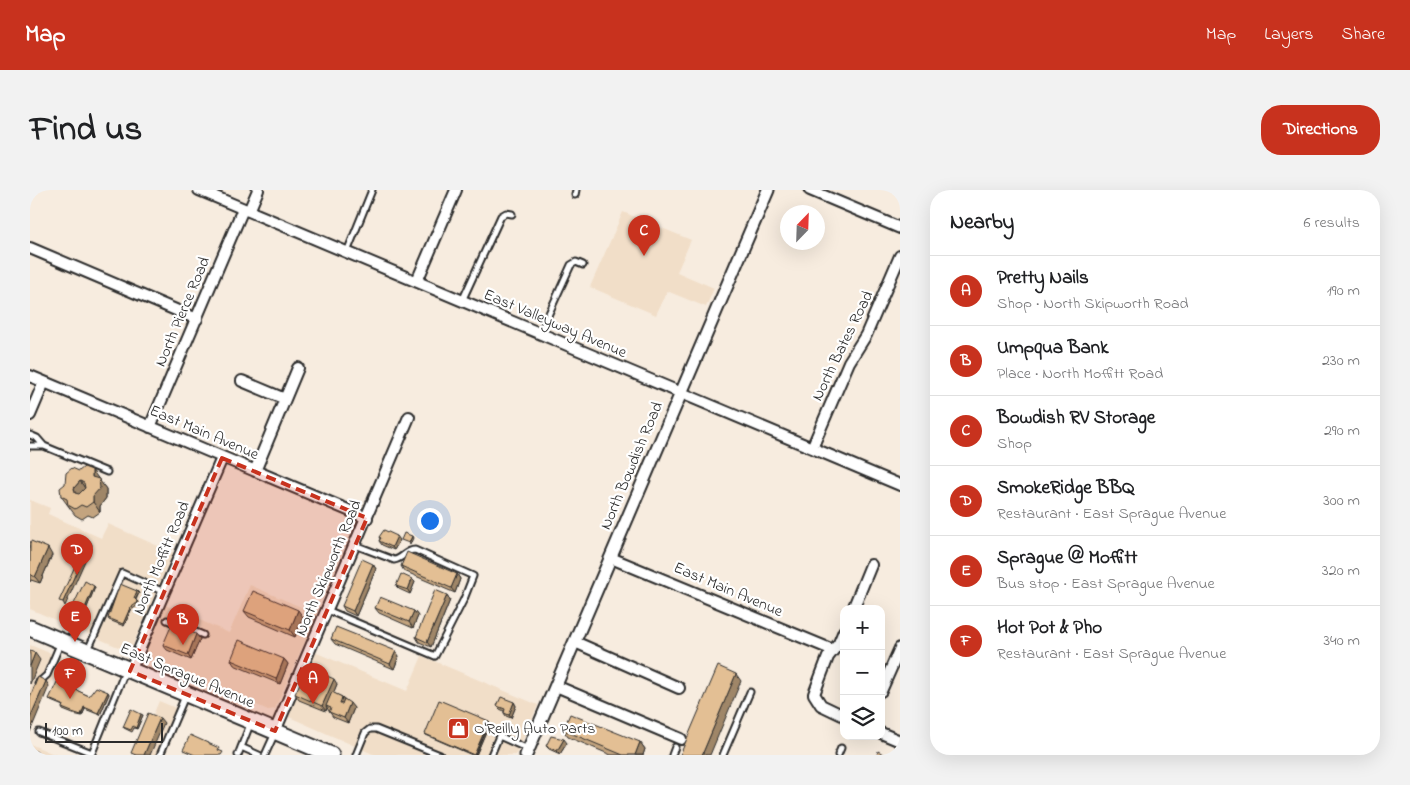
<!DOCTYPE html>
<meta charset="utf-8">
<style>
:root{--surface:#fff;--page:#f2f2f2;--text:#202124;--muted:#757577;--line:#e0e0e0;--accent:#c8321e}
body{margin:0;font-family:"Indie Flower",sans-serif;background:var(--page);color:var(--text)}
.controls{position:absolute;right:15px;bottom:15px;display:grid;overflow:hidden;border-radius:10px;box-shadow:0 5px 20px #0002}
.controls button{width:45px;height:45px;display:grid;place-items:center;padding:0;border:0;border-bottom:1px solid var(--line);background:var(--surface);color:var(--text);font:25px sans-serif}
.compass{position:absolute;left:750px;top:15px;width:45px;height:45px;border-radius:50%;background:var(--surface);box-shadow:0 5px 20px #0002;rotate:23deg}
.scale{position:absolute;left:15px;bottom:12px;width:118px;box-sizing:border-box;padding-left:5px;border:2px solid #2b2b2b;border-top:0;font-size:14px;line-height:18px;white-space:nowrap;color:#2b2b2b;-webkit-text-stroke:4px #fff;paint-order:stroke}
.you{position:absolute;left:399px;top:330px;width:18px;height:18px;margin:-12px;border:4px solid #fff;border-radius:50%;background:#1a73e8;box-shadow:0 0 0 8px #1a73e833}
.badge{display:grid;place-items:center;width:32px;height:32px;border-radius:50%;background:var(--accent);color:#fff;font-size:16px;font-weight:700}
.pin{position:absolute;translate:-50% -41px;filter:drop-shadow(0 1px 2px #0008)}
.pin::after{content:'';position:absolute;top:26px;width:18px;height:15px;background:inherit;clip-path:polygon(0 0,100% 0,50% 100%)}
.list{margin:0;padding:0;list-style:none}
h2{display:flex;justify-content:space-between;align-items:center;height:65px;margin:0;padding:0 20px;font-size:21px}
h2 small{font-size:16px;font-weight:400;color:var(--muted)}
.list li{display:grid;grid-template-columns:32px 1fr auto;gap:15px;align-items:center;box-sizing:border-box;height:70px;padding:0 20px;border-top:1px solid var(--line)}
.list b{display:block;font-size:19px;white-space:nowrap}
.list p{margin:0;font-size:16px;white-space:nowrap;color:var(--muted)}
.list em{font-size:16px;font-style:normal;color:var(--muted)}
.icon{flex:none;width:28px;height:28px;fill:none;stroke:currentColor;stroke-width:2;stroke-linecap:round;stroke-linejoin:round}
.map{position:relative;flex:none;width:870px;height:565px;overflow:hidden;border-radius:20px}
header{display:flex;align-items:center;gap:30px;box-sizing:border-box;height:70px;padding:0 25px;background:var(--accent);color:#fff}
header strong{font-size:24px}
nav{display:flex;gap:28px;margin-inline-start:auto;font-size:18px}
.intro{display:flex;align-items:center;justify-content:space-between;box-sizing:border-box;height:120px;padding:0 30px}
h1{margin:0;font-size:35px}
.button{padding:12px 22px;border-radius:20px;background:var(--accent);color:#fff;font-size:18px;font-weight:700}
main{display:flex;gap:30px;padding:0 30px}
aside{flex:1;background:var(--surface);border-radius:20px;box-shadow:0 5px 20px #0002}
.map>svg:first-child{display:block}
.built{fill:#f1dec8}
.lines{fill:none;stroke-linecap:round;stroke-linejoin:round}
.service-casing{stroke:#2b2b2b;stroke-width:9}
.minor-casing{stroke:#2b2b2b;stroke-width:14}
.tertiary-casing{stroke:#2b2b2b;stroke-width:15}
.primary-casing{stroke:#2b2b2b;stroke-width:19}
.service{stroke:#fff;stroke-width:5}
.minor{stroke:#fff;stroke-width:10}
.tertiary{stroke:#fff;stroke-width:11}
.primary{stroke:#fff;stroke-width:15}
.wall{fill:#c3a47f;stroke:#2b2b2b}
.shaded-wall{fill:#9f8668;stroke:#2b2b2b}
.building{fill:#e3bf94;stroke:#2b2b2b;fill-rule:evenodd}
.marked{fill:#c8321e;fill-opacity:0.2;stroke:#c8321e;stroke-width:4;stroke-dasharray:10 6;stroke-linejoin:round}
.labels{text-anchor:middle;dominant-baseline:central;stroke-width:4.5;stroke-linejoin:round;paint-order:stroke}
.street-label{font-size:16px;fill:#2b2b2b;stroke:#fff}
.poi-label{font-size:16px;fill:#2b2b2b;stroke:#fff;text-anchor:start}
</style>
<header>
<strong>Map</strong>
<nav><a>Map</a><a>Layers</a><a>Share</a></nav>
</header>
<div class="intro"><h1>Find us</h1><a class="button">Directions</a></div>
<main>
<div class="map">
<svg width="870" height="565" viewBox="0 0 870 565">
<rect width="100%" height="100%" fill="#f7ecdf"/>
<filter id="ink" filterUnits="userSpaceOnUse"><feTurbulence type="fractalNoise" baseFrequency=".02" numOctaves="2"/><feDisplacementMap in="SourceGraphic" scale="10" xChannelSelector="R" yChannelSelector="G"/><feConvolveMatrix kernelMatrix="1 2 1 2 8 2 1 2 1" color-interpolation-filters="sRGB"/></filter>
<g filter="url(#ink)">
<path class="built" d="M593 22 661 50 647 82 684 98 676 117 637 101 626 125 560 97Z
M0 310 20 318 18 324 71 348 78 334 144 363 101 459 95 460 0 419Z
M220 395 287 424 245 519 238 520 114 466 113 463 133 414 199 443Z
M0 455 32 468 0 543Z
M282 461 377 501 392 466 508 515 486 565H345L257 526Z
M129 511 153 521 135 565H106Z
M0 554 26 565H0Z"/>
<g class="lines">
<defs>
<path id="service" d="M545 5 546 0
M317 62 342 0
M432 111 471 26 476 23 482 24
M510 143 541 75 546 72 553 75
M0 245 7 248 14 256H0
M14 256 77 282
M297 420 405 466 434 409 443 386 385 360C375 360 373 369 364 370L325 355
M137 430 173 445
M58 460 92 383 134 402
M8 493 17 485 31 452
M9 542 62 563 96 479
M211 557 229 565
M0 563 4 565
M130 565 156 504
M208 565 221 532
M235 565 245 543
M326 565 335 543 340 539H346L410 565
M461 565 469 546 498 559
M642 565 645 557
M693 565 720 502
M808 565 811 558"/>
<path id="minor" d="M169 0 870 295
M780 0 870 38
M219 21 228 0
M0 58 167 129
M387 91 426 0
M0 186 337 328
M212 191 255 209
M0 225 14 192
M120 237 213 19
M782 258 819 172 836 145 870 66
M225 281 268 178
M581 368 803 460
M823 419 841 375
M814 441 809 453 798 467 784 504 791 515 814 526
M545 452 649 498
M100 481 192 268
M526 496 651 549
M851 501 870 458
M245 541 379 227
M851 543 870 551"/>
<path id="tertiary" d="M496 565 738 0"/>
<path id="primary" d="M0 438 301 565"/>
</defs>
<use href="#service" class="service-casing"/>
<use href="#minor" class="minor-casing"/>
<use href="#tertiary" class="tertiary-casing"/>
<use href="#primary" class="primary-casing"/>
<use href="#service" class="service"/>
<use href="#minor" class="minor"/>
<use href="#tertiary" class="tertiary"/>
<use href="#primary" class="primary"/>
</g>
<path class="wall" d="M68 289 76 299V308L70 316V322L63 327 58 325 52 329 45 325 31 306 35 294Z
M349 347 370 350 364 360 352 355 349 351 350 349Z
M0 353 22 365 10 393 1 390 0 392Z
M343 374 346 379 326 426 315 421 312 416Z
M371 376 427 384 430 389 425 403 374 381Z
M385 392 380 404 369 399 366 396Z
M64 396 65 397 54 425 44 420 42 418Z
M109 403 106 410 108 412 107 416 101 420 94 436 79 430 78 428Z
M417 405 420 410 401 457 389 452 386 447Z
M345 418 384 421 388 426 383 438 349 423Z
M214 421 273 427 265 447 219 427Z
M146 436H154L153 438 170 449 161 470 137 460 133 455Z
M301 449 369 466 364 479 305 454Z
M254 469 258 474 250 494 204 475 201 470Z
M291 488 294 493 307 494 303 503 312 507 324 518 318 533 303 527 297 518 296 521 269 510 265 504Z
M45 496 47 497 46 500 59 506 78 502 79 504 70 525 55 519 52 526 43 524 33 520 32 518 33 516 21 511 19 509 40 497Z
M484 512 486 516 481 528 476 526 474 523V521L470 519 467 516Z
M113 525 107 539 104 538 102 542 94 538 93 537Z
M459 531 460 532 446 565H442L396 545 395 544Z
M533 540 610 552 615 559 613 565H581L538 547Z
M537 553 530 564 519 559 516 556Z"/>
<path class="shaded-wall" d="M62 280 76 299V308L70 316V322L63 312Z
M50 291 57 301 52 312 45 303 44 298Z
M367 346 370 350 364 360 362 357Z
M382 346 383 348 380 355 379 353Z
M60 351 62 355 35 416 33 412Z
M18 358 22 365 10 393 5 387Z
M343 374 346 379 326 426 323 421Z
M427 384 430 389 425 403 421 398Z
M382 389 385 392 380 404 378 400Z
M64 396 65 397 54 425 53 423Z
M107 401 109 403 105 410 104 408Z
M417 405 420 410 401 457 397 452Z
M100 418 101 420 94 436 93 434Z
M268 420 273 427 265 447 260 440Z
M384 421 388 426 383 438 379 432Z
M166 444 170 449 161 470 158 465Z
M366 461 369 466 364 479 360 474Z
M5 463 10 470 0 494V476Z
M254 469 258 474 250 494 246 489Z
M706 484 711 491 680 565H672Z
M291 488 295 494 292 501 288 496Z
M304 489 307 494 298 517 296 516 297 518 296 521 292 516Z
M16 491 19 496 0 542V528Z
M78 502 79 504 70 525 68 523Z
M312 507 316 512 313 519 310 514Z
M484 512 486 516 481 528 479 525Z
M320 513 324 518 318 533 314 528Z
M54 517 55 519 52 526 51 525Z
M111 524 113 525 107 539 106 538Z
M130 528 134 533 120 565H114Z
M459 531 460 532 446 565H445Z
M534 549 537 553 530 564 527 561Z
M610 552 615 559 613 565H605Z"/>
<path class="building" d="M54 277 62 280V287L69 289 70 298 63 306V312L56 317 51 315 45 319 38 315 37 309 31 306 30 298 35 294 36 283 42 278 49 281ZM50 291 54 293 55 298 49 304 45 303 44 298Z
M354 340 367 346 362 357 349 351 351 348 349 347Z
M374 343 382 346 379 353 371 350Z
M57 350 60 351 33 412 29 411Z
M1 351 18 358 5 387 0 384V353Z
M377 362 427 384 421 398 371 376Z
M332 369 343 374 323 421 312 416Z
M371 384 382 389 378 400 366 396Z
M55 391 64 396 53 423 42 418Z
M90 394 107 401 104 408 107 411 106 414 100 418 93 434 78 428Z
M405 400 417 405 397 452 386 447Z
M223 401 268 420 260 440 214 421Z
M350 407 384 421 379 432 345 418Z
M148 432 153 434 151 438 146 436Z
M142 434 166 444 158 465 133 455Z
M306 437 366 461 360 474 301 449Z
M209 450 254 469 246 489 201 470Z
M0 461 5 463 0 476Z
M688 476 706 484 672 565H650Z
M275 482 291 488 288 496 293 498 297 486 304 489 292 516 265 504Z
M8 487 16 491 0 528V507Z
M27 492 40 497 42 494 45 496 44 499 59 506 66 497 78 502 68 523 54 517 51 525 42 522 32 518 33 515 19 509Z
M302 502 312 507 310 514H312L314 509 320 513 314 528 299 522 301 518 296 516Z
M471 507 484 512 479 525 474 523 475 519 467 516Z
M409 510 459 531 444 565 395 544Z
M101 519 111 524 106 538 103 536 101 540 93 537Z
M118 523 130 528 114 565H106L101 563Z
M540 524 610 552 605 565H593L533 540Z
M160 545 189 558 188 560 193 562 191 565H165L153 560Z
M521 546 534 549 527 561 516 556Z
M848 561 855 565H847Z"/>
</g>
<path class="marked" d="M192 268 337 328 245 541 100 481Z"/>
<defs>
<symbol id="shop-square" viewBox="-11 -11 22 22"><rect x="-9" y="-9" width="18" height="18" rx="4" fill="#c8321e" stroke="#fff"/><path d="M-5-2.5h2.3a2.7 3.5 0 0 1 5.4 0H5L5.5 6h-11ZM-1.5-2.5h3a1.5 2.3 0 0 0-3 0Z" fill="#fff"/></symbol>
</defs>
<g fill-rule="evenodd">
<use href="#shop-square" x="416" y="526" width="25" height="25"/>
</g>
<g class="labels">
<g class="street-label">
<text transform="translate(153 122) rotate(-67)">North Pierce Road</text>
<text transform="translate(525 134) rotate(23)">East Valleyway Avenue</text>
<text transform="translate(813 156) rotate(-64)">North Bates Road</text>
<text transform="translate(174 243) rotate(23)">East Main Avenue</text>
<text transform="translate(602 276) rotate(-67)">North Bowdish Road</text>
<text transform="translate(132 368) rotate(-67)">North Moffitt Road</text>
<text transform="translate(299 378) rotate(-67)">North Skipworth Road</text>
<text transform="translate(698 400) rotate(23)">East Main Avenue</text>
<text transform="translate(157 486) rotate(23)">East Sprague Avenue</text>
</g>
<g class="poi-label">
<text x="444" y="539">O'Reilly Auto Parts</text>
</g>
</g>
</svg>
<div class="controls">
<button>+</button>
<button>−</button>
<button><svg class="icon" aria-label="layers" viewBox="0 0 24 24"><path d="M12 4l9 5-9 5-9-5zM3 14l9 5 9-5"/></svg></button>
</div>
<svg class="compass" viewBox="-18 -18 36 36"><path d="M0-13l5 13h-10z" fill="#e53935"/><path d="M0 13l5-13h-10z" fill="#757577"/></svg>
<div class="scale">100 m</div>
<div class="you"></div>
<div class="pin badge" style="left:283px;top:514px">A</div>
<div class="pin badge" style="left:153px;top:455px">B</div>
<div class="pin badge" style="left:614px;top:66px">C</div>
<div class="pin badge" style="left:47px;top:385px">D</div>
<div class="pin badge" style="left:45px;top:452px">E</div>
<div class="pin badge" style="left:40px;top:509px">F</div>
</div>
<aside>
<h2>Nearby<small>6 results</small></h2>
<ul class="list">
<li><span class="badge">A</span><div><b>Pretty Nails</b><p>Shop · North Skipworth Road</p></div><em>190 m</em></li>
<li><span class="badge">B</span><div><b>Umpqua Bank</b><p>Place · North Moffitt Road</p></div><em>230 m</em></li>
<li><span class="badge">C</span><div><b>Bowdish RV Storage</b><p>Shop</p></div><em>290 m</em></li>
<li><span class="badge">D</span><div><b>SmokeRidge BBQ</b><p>Restaurant · East Sprague Avenue</p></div><em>300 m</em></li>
<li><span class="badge">E</span><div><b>Sprague @ Moffitt</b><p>Bus stop · East Sprague Avenue</p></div><em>320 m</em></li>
<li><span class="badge">F</span><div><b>Hot Pot &amp; Pho</b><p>Restaurant · East Sprague Avenue</p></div><em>340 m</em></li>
</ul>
</aside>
</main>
